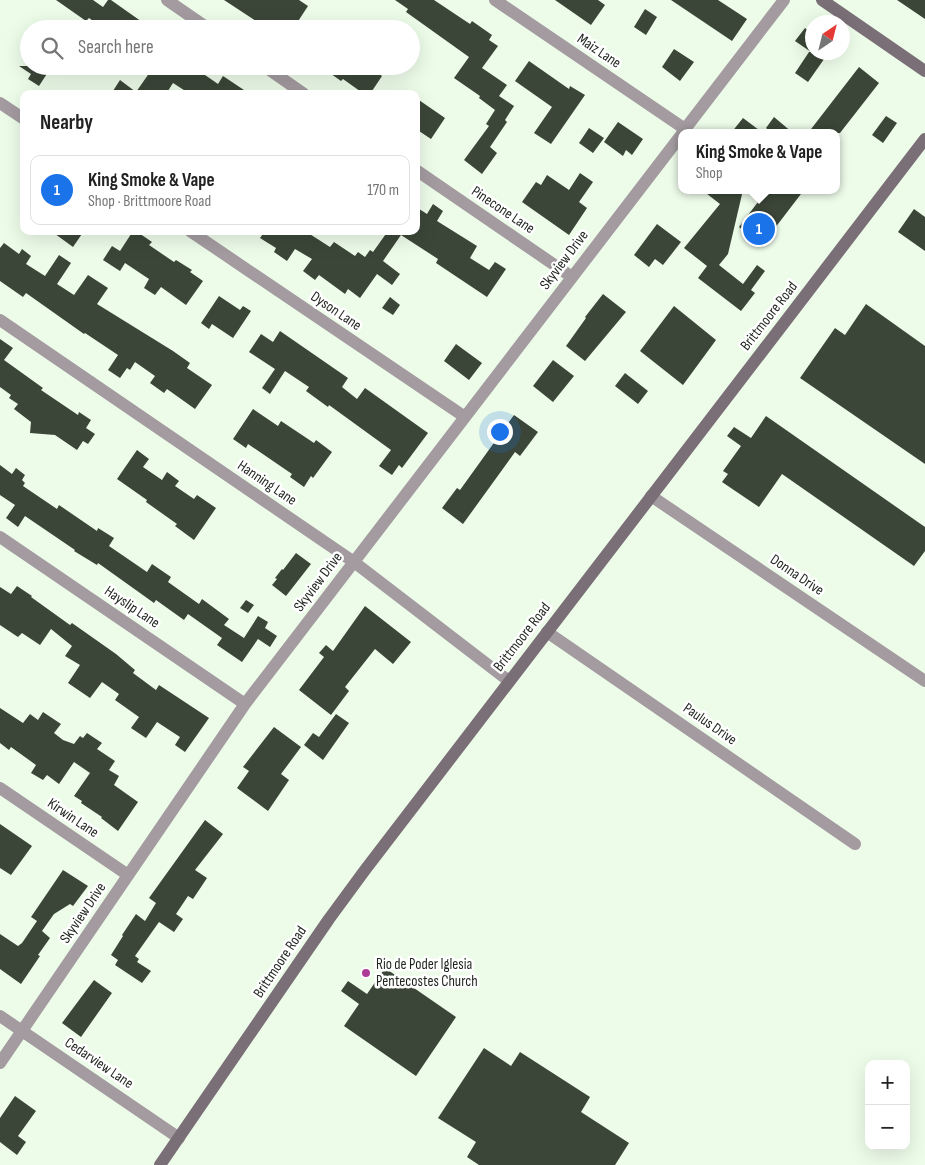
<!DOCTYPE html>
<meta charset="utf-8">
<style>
:root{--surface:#fff;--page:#f2f2f2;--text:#222;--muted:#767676;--line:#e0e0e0;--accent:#1a73e8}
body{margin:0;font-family:"Sofia Sans Condensed",sans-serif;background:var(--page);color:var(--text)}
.controls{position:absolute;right:15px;bottom:15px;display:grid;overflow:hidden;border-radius:10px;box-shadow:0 5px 20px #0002}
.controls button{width:45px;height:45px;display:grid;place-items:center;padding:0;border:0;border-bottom:1px solid var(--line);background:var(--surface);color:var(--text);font:25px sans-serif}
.compass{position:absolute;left:805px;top:15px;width:45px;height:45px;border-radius:50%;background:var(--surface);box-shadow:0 5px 20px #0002;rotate:35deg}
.you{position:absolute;left:499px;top:431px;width:18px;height:18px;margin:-12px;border:4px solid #fff;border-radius:50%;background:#1a73e8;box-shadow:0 0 0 8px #1a73e833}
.badge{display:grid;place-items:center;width:32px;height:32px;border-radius:50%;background:var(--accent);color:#fff;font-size:16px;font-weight:700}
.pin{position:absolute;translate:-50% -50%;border:2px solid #fff;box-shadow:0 1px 5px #0006}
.popup{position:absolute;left:678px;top:129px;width:162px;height:65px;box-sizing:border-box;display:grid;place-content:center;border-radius:10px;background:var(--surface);filter:drop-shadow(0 1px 4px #0005);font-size:16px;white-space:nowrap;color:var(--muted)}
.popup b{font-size:19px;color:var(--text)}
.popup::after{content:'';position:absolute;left:50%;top:100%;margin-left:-10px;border:10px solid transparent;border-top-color:var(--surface)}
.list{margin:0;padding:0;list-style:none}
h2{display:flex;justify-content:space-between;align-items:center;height:65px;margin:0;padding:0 20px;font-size:21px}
h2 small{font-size:16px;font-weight:400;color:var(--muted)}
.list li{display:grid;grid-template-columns:32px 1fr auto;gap:15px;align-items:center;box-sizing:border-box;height:70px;margin:0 10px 10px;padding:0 10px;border:1px solid var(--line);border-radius:10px}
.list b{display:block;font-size:19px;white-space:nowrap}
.list p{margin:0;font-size:16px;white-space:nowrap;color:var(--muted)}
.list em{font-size:16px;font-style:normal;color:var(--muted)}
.icon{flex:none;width:28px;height:28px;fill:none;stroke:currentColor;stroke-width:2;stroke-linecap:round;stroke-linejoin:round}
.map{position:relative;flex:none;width:925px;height:1165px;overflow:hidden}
.search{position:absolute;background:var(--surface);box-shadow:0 5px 20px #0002;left:20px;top:20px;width:400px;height:55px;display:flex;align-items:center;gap:12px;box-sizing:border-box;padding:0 18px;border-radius:28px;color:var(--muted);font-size:19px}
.panel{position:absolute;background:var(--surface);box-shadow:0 5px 20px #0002;left:20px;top:90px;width:400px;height:145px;border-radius:10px}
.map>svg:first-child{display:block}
.building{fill:#3b4638}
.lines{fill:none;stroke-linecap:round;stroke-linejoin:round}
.street{stroke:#a39ba0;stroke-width:12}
.secondary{stroke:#7b6f77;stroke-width:12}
.poi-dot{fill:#ad3c98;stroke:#fff;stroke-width:2}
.labels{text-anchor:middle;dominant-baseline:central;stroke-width:5;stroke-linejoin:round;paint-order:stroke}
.street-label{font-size:15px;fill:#1f241e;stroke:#fff}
.poi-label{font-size:15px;fill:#1f241e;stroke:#fff;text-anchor:start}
</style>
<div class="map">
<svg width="925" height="1165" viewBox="0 0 925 1165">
<rect width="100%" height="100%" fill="#edfbe9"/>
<path class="building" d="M56 0H93L103 7 108 0H111L152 29H104L89 18 86 21Z
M224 0H299L308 6 293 29H268Z
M395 0H434L470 24 472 21 492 35 489 40 498 46 482 68 507 85 499 96 514 106 505 120 507 122 490 147 497 153 482 174 464 160 489 126 486 124 495 110 479 98 480 96 454 78 469 57 406 12 408 9Z
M555 0H598L605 5 591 25Z
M671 0H718L747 19 732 41Z
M897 0H925V19Z
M645 9 657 17 646 35 634 27Z
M805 28 812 34V52H829L808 82 795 73 809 52H811L795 41Z
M674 49 694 62 680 81 662 67Z
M529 61 569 89 570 86 585 95 551 144 534 133 552 107 515 81Z
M19 66H52L39 86 28 79 31 74Z
M141 66H192L218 84 223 76 250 94H190L173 83 166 94H111L120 80 136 92 150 72Z
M320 66H369L382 76 370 94H364L343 79 341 81Z
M859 67 879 83 840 133H808Z
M416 98 445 118 431 139 416 129Z
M886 116 897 123 883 143 872 135Z
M774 117 793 133H772L766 128Z
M743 118 763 133H731Z
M618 122 643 139 632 155 626 150 623 156 604 142Z
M589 128 604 138 593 153 579 143Z
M580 173 593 182 579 202 587 208 569 235 522 202 536 182 541 185 547 175 569 190Z
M702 190H743L728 254 719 265 743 284 757 265 765 271 751 290 755 293 741 311 698 278 707 266 684 248 720 204Z
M767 190H804L762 245 739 227Z
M433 204 443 211 437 221 477 246 470 258 489 270 495 262 506 269 487 297 436 263 438 259 401 235 383 261 400 274 392 285 377 274 360 298 348 289 345 294 319 275 315 280 303 271 312 259 295 249 287 261 274 252 276 248 260 238 265 231H305L330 247 334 242 355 256 358 252 365 257 370 250 373 252 388 231H416V207L427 214Z
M914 209 925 217V251L898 232Z
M657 224 681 242 663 265 655 259 649 267 634 255Z
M51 231H84L73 247Z
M133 231H136L152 242 149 245 174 262 176 260 192 270 190 272 203 281 186 305 161 287 155 295 144 288 149 279 125 263 120 271 103 260 112 246 120 251Z
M4 243 19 254 22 249 31 256 26 264 45 276 59 255 71 263 57 284 74 295 88 275 108 288 97 304 173 351 190 363 187 368 212 385 195 409 167 389 164 393 150 383 155 376 135 362 130 370 127 368 120 378 108 370 118 355 85 333 84 334 26 293 23 297 0 281V248Z
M603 294 626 312 585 361 566 346 586 318 585 317Z
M219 296 240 310 243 306 251 311 233 338 212 324 209 329 201 323Z
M390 297 400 305 393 315 382 308Z
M866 304 925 346V464L800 378 835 328 845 335Z
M674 306 716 340 683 385 640 351Z
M280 331 348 378 342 387 357 399 365 388 428 433 402 468 399 465 392 475 379 466 391 450 329 405 328 407 306 391 309 387 285 371 270 394 262 388 275 369 249 352 261 334 273 342Z
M0 339 13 348 4 360 43 388 41 390 78 415 79 412 91 420 86 428 95 434 88 444 83 441 77 450 55 435 30 433 31 422 14 409 18 404 9 398 11 395 0 387Z
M456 344 482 363 469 380 444 361Z
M553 360 574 376 553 402 533 386Z
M625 373 648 391 638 404 615 386Z
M253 409 278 426 281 421 314 443 316 440 332 452 313 478 311 476 304 487 290 477 292 474 248 444 246 448 233 439Z
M514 415 538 432 520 456 515 452 463 524 442 508 457 488 460 490Z
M766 416 925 527V551L914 566 782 474 759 507 722 482 728 474 723 471 741 446 727 436 734 427 751 438Z
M137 450 149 459 143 467 162 480 167 472 179 481 175 486 194 499 197 495 216 508 194 540 175 526 177 524 146 502 147 500 117 479Z
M0 465 12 474 16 468 25 475 22 480 25 483 23 486 57 509 59 505 97 531 98 528 114 538 109 546 147 572 152 564 171 577 168 582 199 604 202 599 229 619 224 625 244 638 258 616 268 622 265 628 277 636 270 647 258 639 242 662 217 645 222 638 188 614 184 620 156 600 154 603 98 563 97 565 74 551 75 550 25 516 18 527 6 518 15 505 0 495Z
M296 553 311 564 286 596 272 585 277 579 275 578 282 569 283 570Z
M17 586 32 596 31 597 70 625 72 623 116 654 135 670 133 673 156 690 159 685 209 718 185 752 175 745 180 737 157 722 146 738 131 728 139 717 115 700 119 694 102 682 90 698 68 683 80 665 65 656 72 646 51 629 40 645 22 633 18 637 0 625V587L11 594Z
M246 600 254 605 248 613 240 608Z
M365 606 411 642 393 664 375 649 345 687 349 691 331 715 299 690 324 657 319 653 326 645 333 651Z
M0 708 23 723 30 714 38 720 43 712 61 724 54 733 63 740 74 744 80 736 83 738 87 733 102 743 97 749 115 761 109 770 119 776 114 785 138 802 118 831 101 818 102 817 81 803 82 801 74 796 90 773 74 762 59 784 47 775 43 780 31 773 36 765 11 747 9 750 0 743Z
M336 714 349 723 323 760 304 745 313 733 319 737Z
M274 727 301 747 281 774 289 780 268 811 237 788 249 771 243 767Z
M205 820 223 834 195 870 207 878 193 899 188 896 176 914 183 919 174 932 159 922 135 956 139 959 137 962 151 971 142 983 115 965 118 960 111 955 123 936 122 935 136 914 145 921 156 903 149 898Z
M0 824 32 846 11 875 0 868Z
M63 870 88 886 73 906 70 904 54 914 42 931 50 938 38 955 40 956 21 984 0 969V934L18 946 22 943 37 921 31 917Z
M385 968 456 1017 416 1076 344 1026 359 1004 341 991 348 981 367 994Z
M94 980 112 993 81 1037 62 1023Z
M484 1048 511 1066 520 1052 590 1097 581 1112 629 1143 615 1165H479L467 1157 476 1142 438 1118Z
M15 1096 36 1111 18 1136 26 1142 17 1155 0 1142V1118Z"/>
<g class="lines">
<path class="street" d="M167 0 209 29
M495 0 685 129
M264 66 304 94
M0 103 24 119
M682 133 784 0
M416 170 572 277
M190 231 465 417
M0 320 354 562 509 681
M651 496 925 681
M0 537 245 704
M547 632 855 844
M0 788 128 875
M0 1016 179 1138
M0 1063 245 704 682 134"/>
<path class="secondary" d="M822 0 925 71
M160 1165 329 919 365 870 925 139"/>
</g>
<circle class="poi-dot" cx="366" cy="973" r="5"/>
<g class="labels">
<g class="street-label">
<text transform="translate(599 51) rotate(34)">Maiz Lane</text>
<text transform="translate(503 210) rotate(34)">Pinecone Lane</text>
<text transform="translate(564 260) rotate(-53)">Skyview Drive</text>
<text transform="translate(336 311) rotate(34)">Dyson Lane</text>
<text transform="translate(769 316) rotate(-52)">Brittmoore Road</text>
<text transform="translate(267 483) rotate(34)">Hanning Lane</text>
<text transform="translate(797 575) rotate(34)">Donna Drive</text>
<text transform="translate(318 582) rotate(-53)">Skyview Drive</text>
<text transform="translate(132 607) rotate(34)">Hayslip Lane</text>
<text transform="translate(522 637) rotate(-52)">Brittmoore Road</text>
<text transform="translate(710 724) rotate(35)">Paulus Drive</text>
<text transform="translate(73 818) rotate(34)">Kirwin Lane</text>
<text transform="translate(83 913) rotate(-56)">Skyview Drive</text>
<text transform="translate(280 962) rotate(-56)">Brittmoore Road</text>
<text transform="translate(99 1063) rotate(34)">Cedarview Lane</text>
</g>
<g class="poi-label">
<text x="376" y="964">Rio de Poder Iglesia<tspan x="376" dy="17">Pentecostes Church</tspan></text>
</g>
</g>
</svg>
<div class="controls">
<button>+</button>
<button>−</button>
</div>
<svg class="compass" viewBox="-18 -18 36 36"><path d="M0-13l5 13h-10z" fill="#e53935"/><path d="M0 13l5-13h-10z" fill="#767676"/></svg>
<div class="you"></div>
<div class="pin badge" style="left:759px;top:229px">1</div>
<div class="popup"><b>King Smoke &amp; Vape</b>Shop</div>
<div class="search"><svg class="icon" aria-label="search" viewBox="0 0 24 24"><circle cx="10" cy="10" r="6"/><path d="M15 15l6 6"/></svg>Search here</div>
<section class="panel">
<h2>Nearby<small></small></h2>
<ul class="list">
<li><span class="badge">1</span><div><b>King Smoke &amp; Vape</b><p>Shop · Brittmoore Road</p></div><em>170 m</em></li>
</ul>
</section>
</div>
